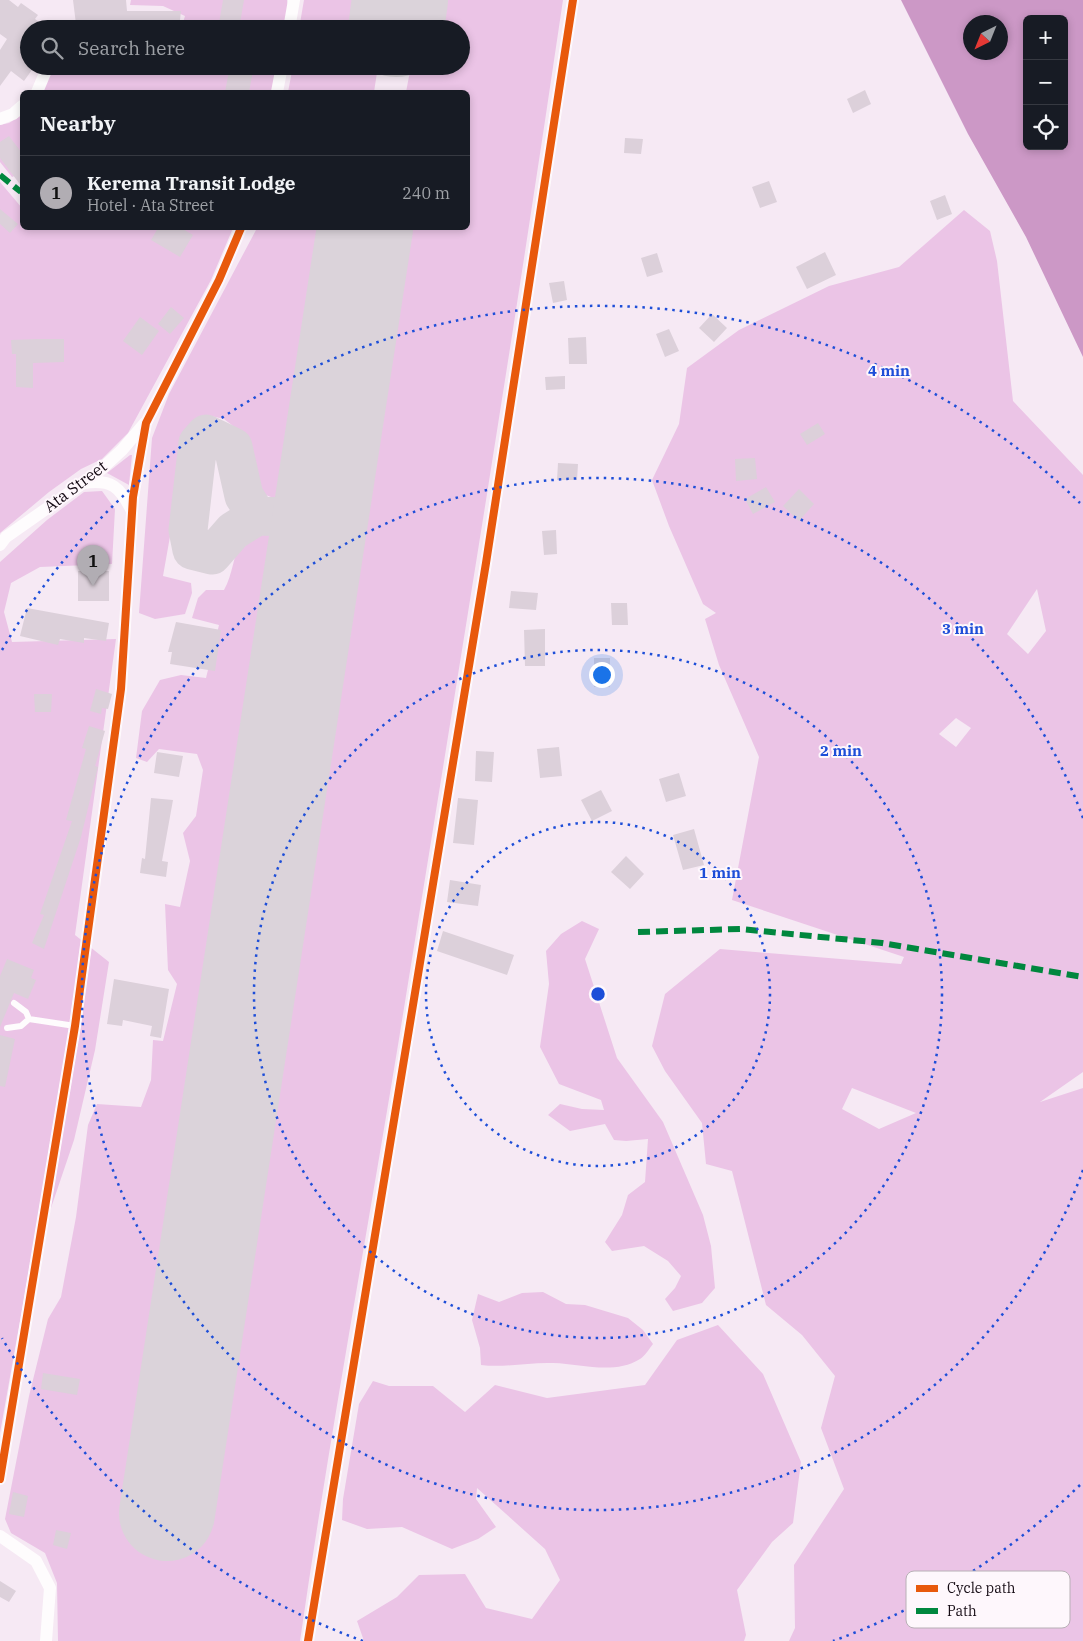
<!DOCTYPE html>
<meta charset="utf-8">
<style>
:root{--surface:#171b24;--page:#20242c;--text:#f1f3f6;--muted:#9ea1a6;--line:#363941;--accent:#b1adb3}
body{margin:0;font-family:"IBM Plex Serif",serif;background:var(--page);color:var(--text)}
.controls{position:absolute;right:15px;top:15px;display:grid;overflow:hidden;border-radius:8px;box-shadow:0 2px 8px #0003}
.controls button{width:45px;height:45px;display:grid;place-items:center;padding:0;border:0;border-bottom:1px solid var(--line);background:var(--surface);color:var(--text);font:25px sans-serif}
.compass{position:absolute;left:963px;top:15px;width:45px;height:45px;border-radius:50%;background:var(--surface);box-shadow:0 2px 8px #0003;rotate:223deg}
.you{position:absolute;left:601px;top:674px;width:18px;height:18px;margin:-12px;border:4px solid #fff;border-radius:50%;background:#1a73e8;box-shadow:0 0 0 8px #1a73e833}
.badge{display:grid;place-items:center;width:32px;height:32px;border-radius:50%;background:var(--accent);color:#111;font-size:16px;font-weight:700}
.pin{position:absolute;translate:-50% -41px;filter:drop-shadow(0 1px 2px #0008)}
.pin::after{content:'';position:absolute;top:26px;width:18px;height:15px;background:inherit;clip-path:polygon(0 0,100% 0,50% 100%)}
.list{margin:0;padding:0;list-style:none}
h2{display:flex;justify-content:space-between;align-items:center;height:65px;margin:0;padding:0 20px;font-size:21px}
h2 small{font-size:16px;font-weight:400;color:var(--muted)}
.list li{display:grid;grid-template-columns:32px 1fr auto;gap:15px;align-items:center;box-sizing:border-box;height:75px;padding:0 20px;border-top:1px solid var(--line)}
.list b{display:block;font-size:19px;white-space:nowrap}
.list p{margin:0;font-size:16px;white-space:nowrap;color:var(--muted)}
.list em{font-size:16px;font-style:normal;color:var(--muted)}
.icon{flex:none;width:28px;height:28px;fill:none;stroke:currentColor;stroke-width:2;stroke-linecap:round;stroke-linejoin:round}
.map{position:relative;flex:none;width:1083px;height:1641px;overflow:hidden}
.search{position:absolute;background:var(--surface);box-shadow:0 2px 8px #0003;left:20px;top:20px;width:450px;height:55px;display:flex;align-items:center;gap:12px;box-sizing:border-box;padding:0 18px;border-radius:28px;color:var(--muted);font-size:19px}
.panel{position:absolute;background:var(--surface);box-shadow:0 2px 8px #0003;left:20px;top:90px;width:450px;height:140px;border-radius:8px}
.map>svg:first-child{display:block}
.green{fill:#ebc4e6;fill-rule:evenodd}
.water{fill:#cc98c6;fill-rule:evenodd}
.lines{fill:none;stroke-linecap:round;stroke-linejoin:round}
.taxiway{stroke:#dbd3da;stroke-width:39}
.runway{stroke:#dbd3da;stroke-width:96}
.building{fill:#dcd0da}
.lane{stroke:#fefcfd;stroke-width:6}
.street{stroke:#fefcfd;stroke-width:12}
.quiet{stroke:#00873e;stroke-width:6;stroke-dasharray:12 6;stroke-linecap:butt}
.cycleway-casing{stroke:#fef7fc;stroke-width:11}
.cycleway{stroke:#e8590c;stroke-width:8}
.ring{fill:none;stroke:#1d4ed8;stroke-width:2.5;stroke-dasharray:2.5 5}
.labels{text-anchor:middle;dominant-baseline:central;stroke-width:4;stroke-linejoin:round;paint-order:stroke}
.street-label{font-size:16px;fill:#140a13;stroke:#fef7fc}
.key{fill:#fef7fc;stroke:#b8b0b6;stroke-width:1}
.key-label{font-size:14px;fill:#140a13}
.centre{fill:#1d4ed8;stroke:#fef7fc;stroke-width:2.5}
.ring-label{font-size:15px;text-anchor:middle;font-weight:bold;fill:#1d4ed8;stroke:#fef7fc;stroke-width:4;stroke-linejoin:round;paint-order:stroke}
</style>
<div class="map">
<svg width="1083" height="1641" viewBox="0 0 1083 1641">
<rect width="100%" height="100%" fill="#f6e9f4"/>
<path class="green" d="M131 0H287L289 11 285 29H181L185 16 163 6 130 5Z
M304 0H387L383 29H299Z
M422 0H563C512 347 455 693 399 1039 366 1240 329 1440 300 1641H58L57 1583 45 1553 11 1533 5 1519 29 1396 48 1319 61 1297 76 1217 88 1125 97 1104 141 1107 151 1080 153 1040 163 1041 177 984 168 970 165 904 180 907 190 861 183 833 196 816 203 770 197 754 159 749 147 762 136 758 142 711 160 680 181 675 206 678 219 625 192 618 198 598 206 590H224C233 575 233 554 242 540 248 532 260 527 269 528 312 533 297 575 293 605L229 1012 165 1399 160 1426 140 1457 133 1519 198 1531 210 1461 197 1432 198 1411 350 451 358 373 382 228H468V92H406L411 66H461V29H418Z
M54 66H277L273 92H40Z
M293 66H378L374 92H288Z
M22 115V173L12 177 0 162V125L9 123Z
M0 182 22 208V228H233L211 280 128 433 102 459 81 469 49 492 0 533Z
M964 210 990 231 997 261 1013 401 1083 475V1072L1040 1102 1083 1088V1641H789L795 1628 794 1565 844 1489 821 1428 835 1376 802 1335 766 1305 732 1171 706 1164 702 1123 665 1071 652 1046 665 994 720 949 901 964 904 957 732 900 759 757 719 665 705 619 716 613 703 604 669 526 652 480 679 424 687 368 739 330 829 286 899 267ZM1037 589 1046 631 1028 654 1007 634ZM956 718 971 728 956 747 939 734ZM852 1088 916 1113 879 1129 842 1109Z
M257 228H355L314 468C302 498 292 506 260 493L247 442 237 429 224 419 211 416 196 418 184 431 183 463 163 576 191 583 192 593 185 614 155 619 139 613 152 438 169 394Z
M130 455H132L129 485 107 473Z
M102 491 115 509 112 564 40 567 11 583 4 612 12 642 116 639 75 935 109 962 95 1050 74 1140 28 1276 0 1433V562L47 520 84 492Z
M582 921 599 929 585 959 617 1058 663 1122 703 1215 711 1246 715 1288 702 1303 673 1311 665 1299 675 1288 681 1276 668 1261 644 1246 612 1251 605 1242 622 1215 628 1195 645 1182 648 1139 626 1141 614 1140 605 1124 570 1131 548 1115 560 1104 582 1109 604 1110 601 1100 559 1084 540 1047 549 984 546 951 561 934Z
M543 1292 566 1304 585 1305 628 1318 643 1330 653 1344C649 1349 645 1356 640 1359 614 1375 582 1364 553 1363 529 1362 505 1368 481 1365L480 1348 472 1320 478 1294 499 1302 522 1293Z
M718 1325 763 1374 801 1462 793 1523 772 1542 737 1590 746 1635 744 1641H364L357 1621 397 1597 419 1575 465 1574 486 1608 532 1619 560 1580 545 1549 477 1488 476 1499 496 1527 478 1539 452 1549 402 1527 367 1529 342 1520 343 1499 359 1404 373 1381 389 1386H433L465 1412 495 1385 547 1398 645 1385 677 1340Z"/>
<path class="water" d="M901 0H1083V357L1026 237 968 134ZM1027 19H1064V146H1027ZM970 22H1000V52H970Z"/>
<g class="lines">
<path class="taxiway" d="M257 516 244 496 233 447 206 434 198 443 188 530 192 550 212 555 233 531 257 516 320 518"/>
<path class="runway" d="M396 29 400 0
M167 1513 365 228"/>
</g>
<path class="building" d="M0 0H9L18 7 21 3 38 15 35 19 49 29H29V66L34 67 24 81 11 71 0 86V50L7 39 0 34Z
M73 0H126L127 11H181L179 29H137V26L109 29 107 20 76 24Z
M223 0H244L239 29H218Z
M230 66H254L249 92H225Z
M865 90 871 104 853 113 847 99Z
M9 136 22 153V187L0 158V142Z
M625 138 643 139 641 154 624 153Z
M769 181 777 202 760 208 752 187Z
M945 195 952 214 937 220 930 201Z
M0 209 18 224 10 233 0 224Z
M158 228H181L193 235 180 257 151 240Z
M825 252 836 275 807 289 796 267Z
M657 253 663 272 647 277 641 258Z
M564 281 567 300 553 303 549 283Z
M171 307 184 318 170 334 158 324Z
M712 314 727 328 714 342 699 328Z
M140 317 159 331 142 355 123 341Z
M669 329 679 351 665 357 656 334Z
M586 337 587 364H569L568 338Z
M37 339H64V362L33 363V388L16 387V354H12L11 340Z
M565 376V389L546 390 545 377Z
M818 423 825 434 807 445 800 434Z
M755 458 757 479 736 481 735 459Z
M558 463 578 464 577 480H557Z
M766 487 775 502 753 514 745 499Z
M799 489 814 504 799 521 783 506Z
M556 530 557 554 544 555 542 531Z
M78 571H109V601H78Z
M511 591 538 593 536 610 509 608Z
M611 603H627L628 625H612Z
M27 608 109 623 106 641 84 638V643L60 639 58 645 20 636Z
M176 622 221 630 215 671 170 664 172 652H168Z
M545 629V666H525L524 630Z
M594 658H610V687H594Z
M96 689 112 694 108 709 102 708 101 714 90 711Z
M34 694H52L51 712H35Z
M89 726 105 731 95 766 98 767 81 837 44 949 32 943 44 915 40 914 72 821 66 820 86 749 82 748Z
M559 747 562 776 540 778 537 749Z
M476 751 494 752 492 782 475 781Z
M157 752 183 756 179 777 154 773Z
M679 773 686 796 666 802 659 779Z
M601 790 612 811 592 821 581 800Z
M151 798 173 800 162 861 168 862 166 877 140 873 142 858 145 859Z
M458 798 478 800 474 845 453 843Z
M694 829 704 865 683 870 673 835Z
M626 856 644 874 630 889 611 872Z
M450 880 481 885 478 906 447 902Z
M443 931 514 955 507 975 437 951Z
M7 959 34 970 31 978 36 980 28 999 14 993 0 1027V976Z
M114 979 169 989 161 1038 150 1036 152 1026 123 1020 122 1026 107 1024Z
M0 1035 15 1039 5 1087 0 1086Z
M43 1373 80 1379 77 1395 41 1389Z
M13 1492 28 1496 24 1517 9 1514Z
M56 1530 71 1533 67 1549 53 1545Z
M0 1581 16 1591 9 1602 0 1597Z"/>
<g class="lines">
<path class="lane" d="M14 1003 26 1012 29 1019
M7 1028 21 1026 29 1019 75 1026"/>
<path class="street" d="M289 29 294 0
M37 92 48 66
M277 92 282 66
M0 119 13 114 22 106
M84 483C112 479 120 487 132 511
M0 545 6 537 96 474 122 450 145 423
M0 1479 75 1026 121 689 133 497 146 423 219 280 241 228
M0 1536 36 1561 50 1588 46 1641
M308 1641 486 563 573 0"/>
<path class="quiet" d="M0 175 21 192
M638 932 740 929 882 943 1083 977"/>
<defs>
<path id="cycleway" d="M0 1479 75 1026 121 689 133 497 146 423 219 280 241 228
M308 1641 486 563 573 0"/>
</defs>
<use href="#cycleway" class="cycleway-casing"/>
<use href="#cycleway" class="cycleway"/>
</g>
<g class="ring">
<circle cx="598" cy="994" r="172"/>
<circle cx="598" cy="994" r="344"/>
<path d="M1083 1170A516 516 0 1 1 1083 818"/>
<path d="M1080 1485A688 688 0 0 1 833 1641M363 1641A688 688 0 0 1 2 1338M2 650A688 688 0 0 1 1080 503"/>
</g>
<g class="labels">
<g class="street-label">
<text transform="translate(75 486) rotate(-37)">Ata Street</text>
</g>
</g>
<rect x="906" y="1571" width="164" height="57" rx="8" class="key"/>
<rect x="916" y="1585" width="22" height="7" fill="#e8590c"/>
<rect x="916" y="1608" width="22" height="6" fill="#00873e"/>
<g class="key-label">
<text x="947" y="1593">Cycle path</text>
<text x="947" y="1616">Path</text>
</g>
<circle cx="598" cy="994" r="8" class="centre"/>
<g class="ring-label">
<text x="889" y="376">4 min</text>
<text x="963" y="634">3 min</text>
<text x="841" y="756">2 min</text>
<text x="720" y="878">1 min</text>
</g>
</svg>
<div class="controls">
<button>+</button>
<button>−</button>
<button><svg class="icon" aria-label="locate" viewBox="0 0 24 24"><circle cx="12" cy="12" r="6"/><path d="M12 2v4M12 18v4M2 12h4M18 12h4"/></svg></button>
</div>
<svg class="compass" viewBox="-18 -18 36 36"><path d="M0-13l5 13h-10z" fill="#e53935"/><path d="M0 13l5-13h-10z" fill="#9ea1a6"/></svg>
<div class="you"></div>
<div class="pin badge" style="left:93px;top:586px">1</div>
<div class="search"><svg class="icon" aria-label="search" viewBox="0 0 24 24"><circle cx="10" cy="10" r="6"/><path d="M15 15l6 6"/></svg>Search here</div>
<section class="panel">
<h2>Nearby<small></small></h2>
<ul class="list">
<li><span class="badge">1</span><div><b>Kerema Transit Lodge</b><p>Hotel · Ata Street</p></div><em>240 m</em></li>
</ul>
</section>
</div>
